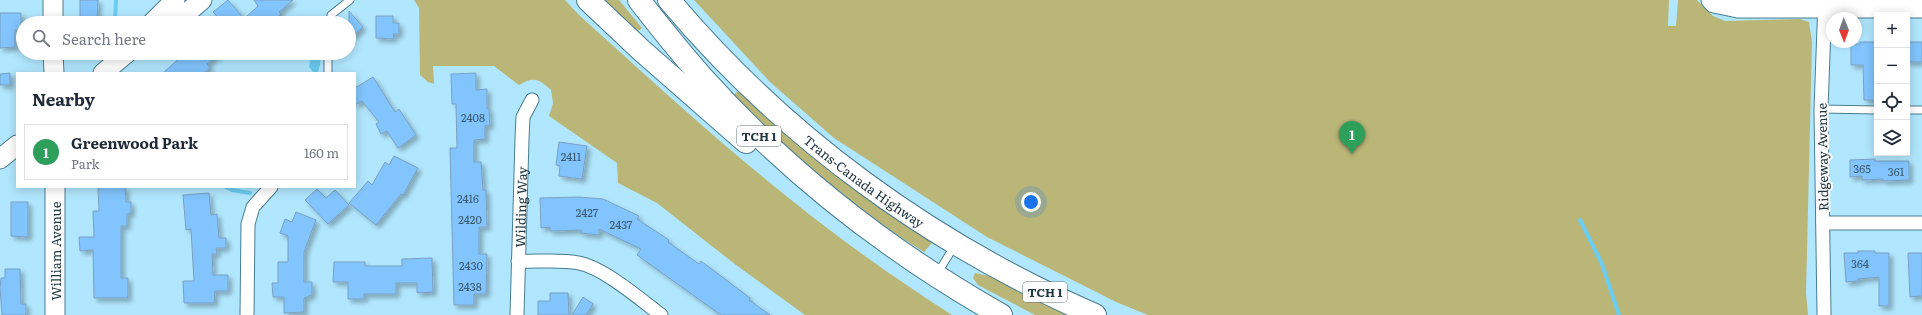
<!DOCTYPE html>
<meta charset="utf-8">
<style>
:root{--surface:#fff;--page:#f2f2f3;--text:#1f2937;--muted:#747a83;--line:#e0e1e3;--accent:#1a73e8}
body{margin:0;font-family:Literata,serif;background:var(--page);color:var(--text)}
.controls{position:absolute;right:12px;top:12px;display:grid;overflow:hidden;border-radius:0px;box-shadow:0 2px 10px #0003}
.controls button{width:36px;height:36px;display:grid;place-items:center;padding:0;border:0;border-bottom:1px solid var(--line);background:var(--surface);color:var(--text);font:20px sans-serif}
.compass{position:absolute;left:1826px;top:12px;width:36px;height:36px;border-radius:50%;background:var(--surface);box-shadow:0 2px 10px #0003;rotate:179deg}
.you{position:absolute;left:1031px;top:202px;width:14px;height:14px;margin:-10px;border:3px solid #fff;border-radius:50%;background:#1a73e8;box-shadow:0 0 0 6px #1a73e833}
.badge{display:grid;place-items:center;width:26px;height:26px;border-radius:50%;background:var(--accent);color:#fff;font-size:13px;font-weight:700}
.pin{position:absolute;translate:-50% -33px;filter:drop-shadow(0 1px 2px #0008)}
.pin::after{content:'';position:absolute;top:21px;width:14px;height:12px;background:inherit;clip-path:polygon(0 0,100% 0,50% 100%)}
.list{margin:0;padding:0;list-style:none}
h2{display:flex;justify-content:space-between;align-items:center;height:52px;margin:0;padding:0 16px;font-size:17px}
h2 small{font-size:13px;font-weight:400;color:var(--muted)}
.list li{display:grid;grid-template-columns:26px 1fr auto;gap:12px;align-items:center;box-sizing:border-box;height:56px;margin:0 8px 8px;padding:0 8px;border:1px solid var(--line);border-radius:0px}
.list b{display:block;font-size:15px;white-space:nowrap}
.list p{margin:0;font-size:13px;white-space:nowrap;color:var(--muted)}
.list em{font-size:13px;font-style:normal;color:var(--muted)}
.icon{flex:none;width:22px;height:22px;fill:none;stroke:currentColor;stroke-width:2;stroke-linecap:round;stroke-linejoin:round}
.map{position:relative;flex:none;width:1922px;height:315px;overflow:hidden}
.search{position:absolute;background:var(--surface);box-shadow:0 2px 10px #0003;left:16px;top:16px;width:340px;height:44px;display:flex;align-items:center;gap:10px;box-sizing:border-box;padding:0 14px;border-radius:22px;color:var(--muted);font-size:15px}
.panel{position:absolute;background:var(--surface);box-shadow:0 2px 10px #0003;left:16px;top:72px;width:340px;height:116px;border-radius:0px}
.map>svg:first-child{display:block}
.green{fill:#bab678}
.water{fill:#6bccf1}
.lines{fill:none;stroke-linecap:round;stroke-linejoin:round}
.stream{stroke:#6bccf1;stroke-width:4}
.building{fill:#82c4fd;stroke:#7ba0c1;filter:url(#shadow)}
.lane-casing{stroke:#4a7d91;stroke-width:9}
.street-casing{stroke:#4a7d91;stroke-width:15}
.secondary-casing{stroke:#4a7d91;stroke-width:21}
.highway-casing{stroke:#4a7d91;stroke-width:24}
.lane{stroke:#fff;stroke-width:7}
.street{stroke:#fff;stroke-width:13}
.secondary{stroke:#fff;stroke-width:19}
.highway{stroke:#fff;stroke-width:22}
.labels{text-anchor:middle;dominant-baseline:central;stroke-width:4;stroke-linejoin:round;paint-order:stroke}
.number-label{font-size:11px;fill:#3a5b6f}
.shield{fill:#fefefe;stroke:#647379;stroke-width:1}
.shield-label{font-size:12px;font-weight:bold;fill:#223840}
.street-label{font-size:13px;fill:#223840;stroke:#fefefe}
</style>
<div class="map">
<svg width="1922" height="315" viewBox="0 0 1922 315">
<defs>
<filter id="shadow"><feDropShadow dx="3.5" dy="3.5" stdDeviation="2" flood-color="#0004"/></filter>
</defs>
<rect width="100%" height="100%" fill="#b1e7fe"/>
<path class="green" d="M414 0H565L580 16C649 78 717 141 790 199 842 241 896 279 952 315H805L736 265 657 203 618 183 617 163 549 116 553 103 551 90C539 79 534 76 519 85L494 66H433L434 84 428 82 420 75 419 8Z
M598 0H619L642 28 633 35Z
M694 0H1669L1668 26H1676L1678 0H1697L1713 16 1725 21 1800 19 1809 22 1812 42 1806 293 1808 315H1148L1116 302 987 237 834 138 770 82Z
M741 89 932 236V243L924 252C854 209 792 153 731 97Z
M975 273 989 276 1076 315H1035L978 285 973 278Z"/>
<path class="water" d="M312 53H318C322 59 320 66 318 72H313L309 67Z"/>
<g class="lines">
<path class="stream" d="M115 23 116 0
M226 187 232 190 250 193
M1580 220 1602 264 1619 315"/>
</g>
<path class="building" d="M80 0H98L97 20 80 19Z
M228 0 244 19 258 6 254 0H293L279 12 281 14 271 23H223L213 12Z
M349 11 363 27 349 39Z
M0 13H21V29L15 30V47L0 48Z
M376 16H393V23H399V34H393L394 39 376 38Z
M1860 42H1875L1874 83H1877V100H1864L1863 65H1851V44H1860Z
M1907 42H1922V62H1907Z
M185 53H219L207 64 210 68 204 73H163Z
M10 73V85H0V74Z
M476 73V90L487 89V109H489L490 125 485 126V139L474 140V162H481L483 190H486L487 227H479V254H487L486 294H474V305H454L450 148H457L456 104H452L451 74Z
M373 77 395 112 399 109 416 135 398 148 387 131 381 134 376 124 379 122 362 101 355 105V88Z
M559 142 587 146 582 179 559 176 560 166 556 165Z
M394 156 418 168 403 195 401 194 376 225 349 203 368 181 372 185 385 162 389 165Z
M1875 159V161H1909V180L1883 181V179L1862 180V176L1850 177V160Z
M98 187H125L126 202H131V213L127 214V226H121V278H128V298H94L93 250 80 251 79 237H94L93 211H99Z
M317 189 326 198 335 190 349 205 328 224 305 200Z
M209 193 211 215 217 214 219 238H226V248H216L217 254H212L213 275H228V291H215L214 303H184L183 281H194L191 229 186 230 183 195Z
M579 197 603 199 639 216 637 219 669 240 668 242 699 264 701 261 750 298 749 300 770 315H721L637 255 641 249 599 229V235L581 233V230L550 231V227L541 228 540 198Z
M11 202H28V237L11 236Z
M296 212 316 220 304 252V282H312V295L304 298V312L284 313V297H273L272 283H278V262H288V236L280 233 285 219 292 222Z
M1858 251H1875V253H1889V306H1879V277L1858 279V281L1846 282 1844 253H1858Z
M1908 253H1922V296L1910 297Z
M432 258 433 292 417 293V283H396V294H364V299H348V282H333L334 262H365V266H402V259Z
M5 269H20L21 304H26V315H2L0 288 1 278H5Z
M550 293H568L569 315H538V301H550Z
M583 297 593 304 586 315H572Z"/>
<g class="lines">
<defs>
<path id="lane" d="M331 23V15L350 0
M328 73V53
M1821 109 1877 110
M1907 110H1922
M937 274 955 245"/>
<g id="street">
<path d="M1823 223H1922"/>
<path d="M518 261C538 262 560 259 579 263 604 268 640 299 661 315"/>
<path d="M1824 314 1821 109 1825 0"/>
<path d="M247 315 248 224 253 207 271 187"/>
<path id="s1" d="M517 315 522 139 523 117 532 100"/>
</g>
<path id="secondary" d="M53 0V23
M1711 0 1714 3 1738 8H1922
M152 23 175 0
M175 23 202 0
M53 53 54 73
M103 73 127 53
M0 159 17 145
M55 187V315"/>
<g id="highway">
<path d="M588 0 641 50 746 142"/>
<path d="M639 0C659 26 680 52 702 77 788 173 890 252 1001 315"/>
<path id="s2" d="M669 0C784 137 931 244 1095 315"/>
</g>
</defs>
<use href="#lane" class="lane-casing"/>
<use href="#street" class="street-casing"/>
<use href="#secondary" class="secondary-casing"/>
<use href="#highway" class="highway-casing"/>
<use href="#lane" class="lane"/>
<use href="#street" class="street"/>
<use href="#secondary" class="secondary"/>
<use href="#highway" class="highway"/>
</g>
<g class="labels">
<g class="number-label">
<text x="473" y="117">2408</text>
<text x="571" y="156">2411</text>
<text x="1862" y="168">365</text>
<text x="1896" y="171">361</text>
<text x="468" y="198">2416</text>
<text x="587" y="212">2427</text>
<text x="470" y="219">2420</text>
<text x="621" y="224">2437</text>
<text x="1860" y="263">364</text>
<text x="471" y="265">2430</text>
<text x="470" y="286">2438</text>
</g>
<g class="shield">
<rect x="737" y="126" width="44" height="20" rx="3"/>
<rect x="1023" y="282" width="44" height="20" rx="3"/>
</g>
<g class="shield-label">
<text x="759" y="136">TCH 1</text>
<text x="1045" y="292">TCH 1</text>
</g>
<g class="street-label">
<text transform="translate(1822 157) rotate(-91)">Ridgeway Avenue</text>
<text stroke="none"><textPath href="#s2" startOffset="267">Trans-Canada Highway</textPath></text>
<text stroke="none"><textPath href="#s1" startOffset="108">Wilding Way</textPath></text>
<text transform="translate(55 251) rotate(-90)">William Avenue</text>
</g>
</g>
</svg>
<div class="controls">
<button>+</button>
<button>−</button>
<button><svg class="icon" aria-label="locate" viewBox="0 0 24 24"><circle cx="12" cy="12" r="6"/><path d="M12 2v4M12 18v4M2 12h4M18 12h4"/></svg></button>
<button><svg class="icon" aria-label="layers" viewBox="0 0 24 24"><path d="M12 4l9 5-9 5-9-5zM3 14l9 5 9-5"/></svg></button>
</div>
<svg class="compass" viewBox="-18 -18 36 36"><path d="M0-13l5 13h-10z" fill="#e53935"/><path d="M0 13l5-13h-10z" fill="#747a83"/></svg>
<div class="you"></div>
<div class="pin badge" style="left:1352px;top:154px;background:#2e9e5b">1</div>
<div class="search"><svg class="icon" aria-label="search" viewBox="0 0 24 24"><circle cx="10" cy="10" r="6"/><path d="M15 15l6 6"/></svg>Search here</div>
<section class="panel">
<h2>Nearby<small></small></h2>
<ul class="list">
<li><span class="badge" style="background:#2e9e5b">1</span><div><b>Greenwood Park</b><p>Park</p></div><em>160 m</em></li>
</ul>
</section>
</div>
